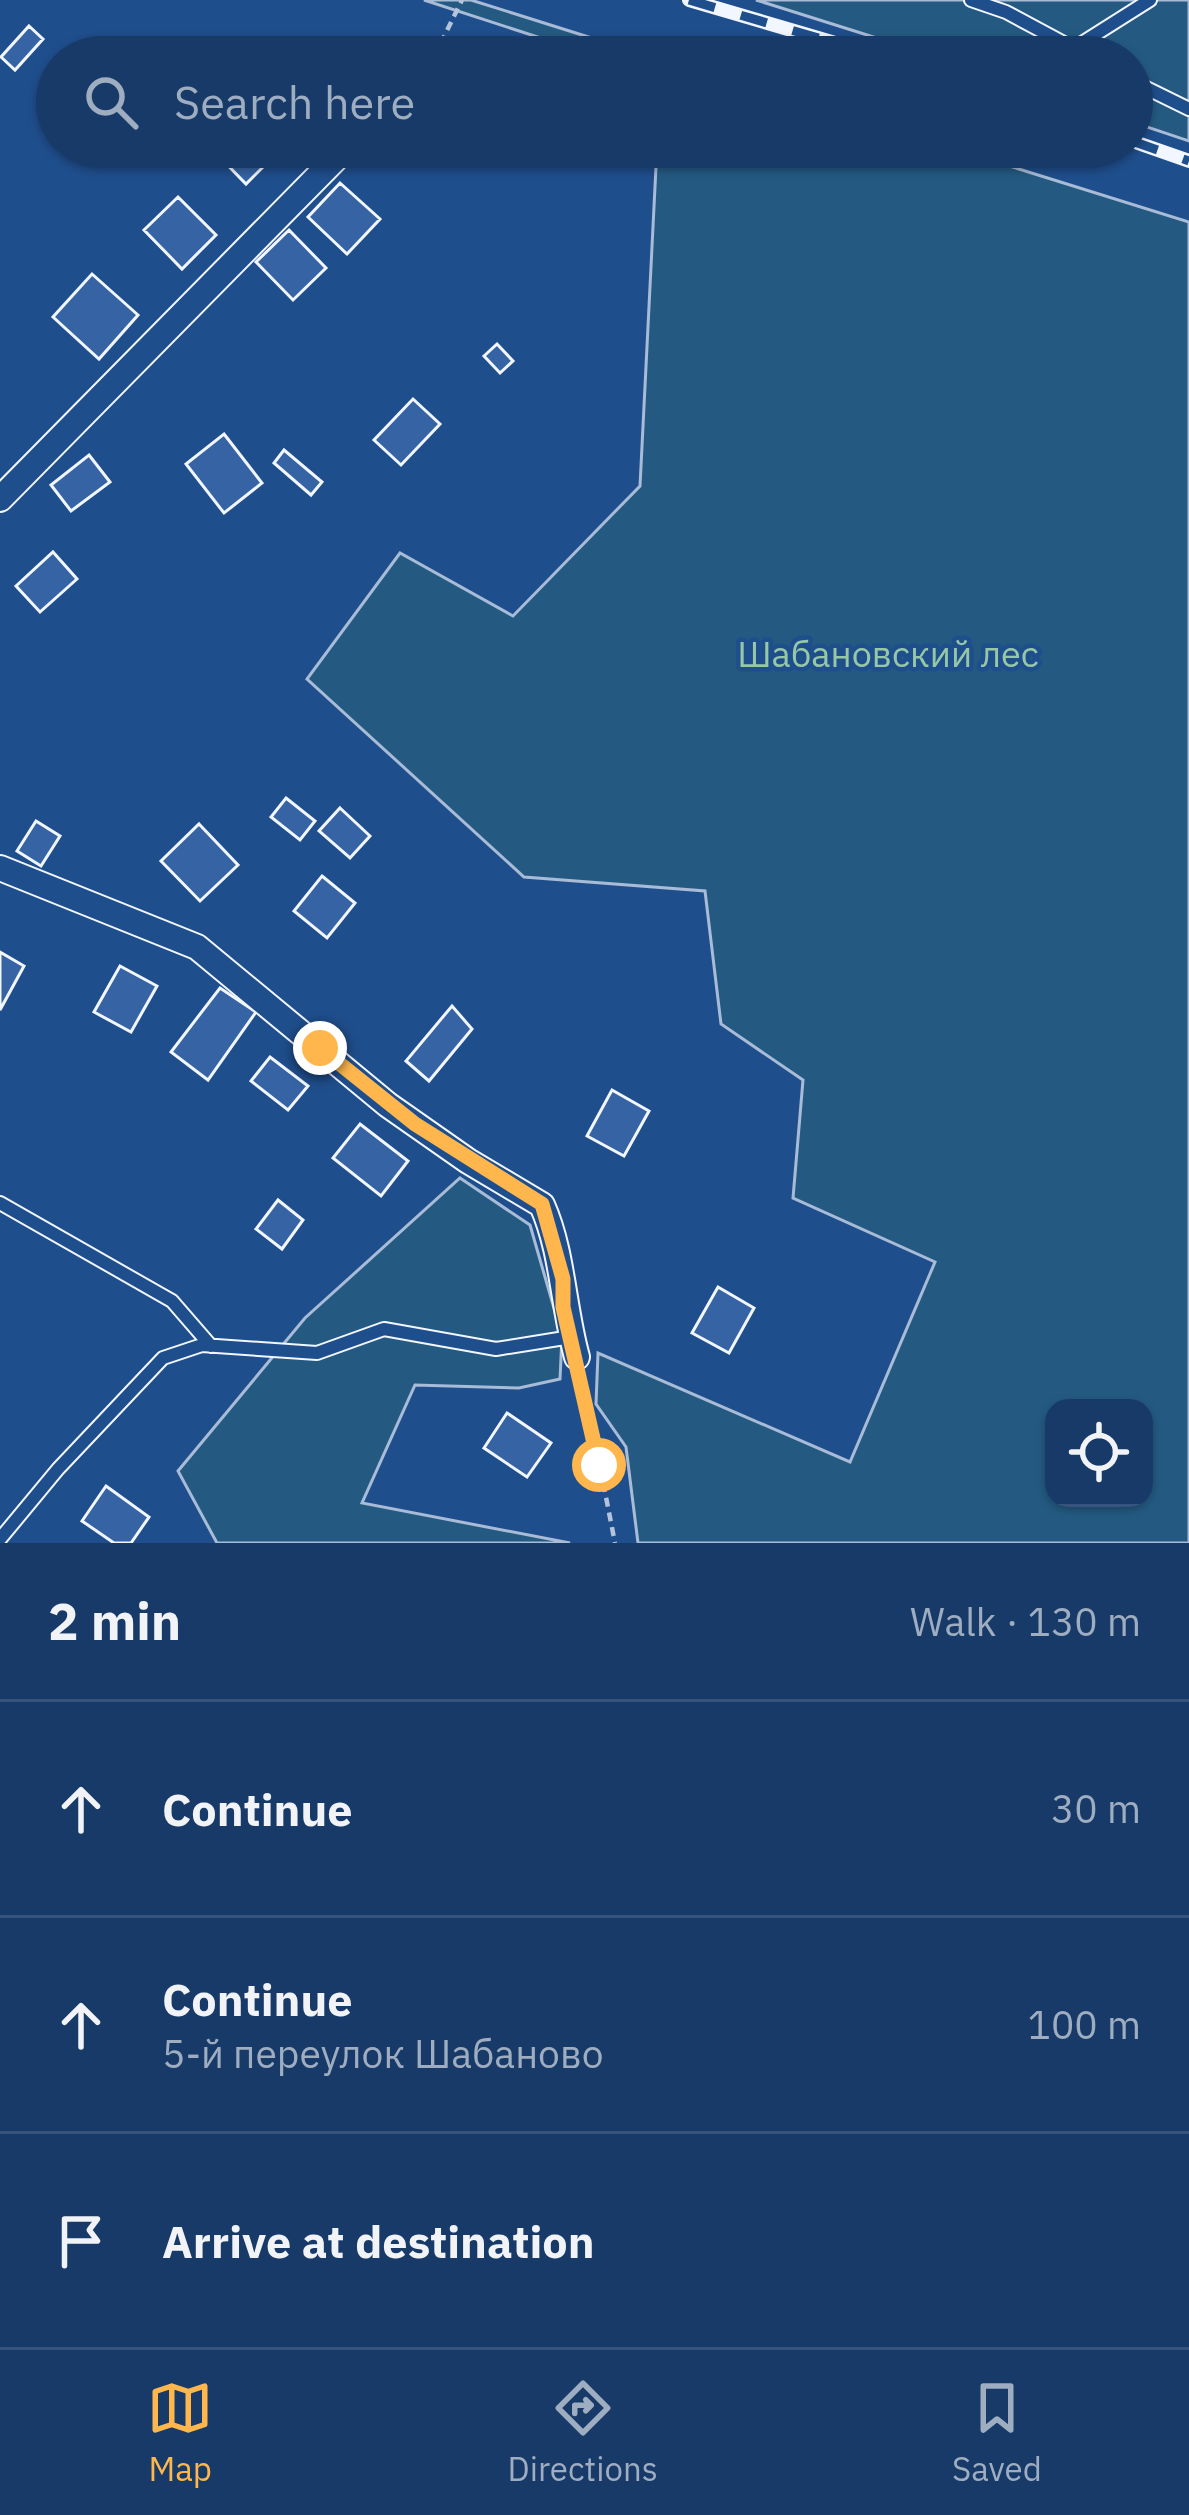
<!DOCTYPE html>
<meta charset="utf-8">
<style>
:root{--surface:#173a69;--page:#244571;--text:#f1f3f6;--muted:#9eadc0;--line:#36547d;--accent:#ffb74d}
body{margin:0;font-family:"IBM Plex Sans",sans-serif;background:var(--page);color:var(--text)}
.controls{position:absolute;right:36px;bottom:36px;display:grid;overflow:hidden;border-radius:24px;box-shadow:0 3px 9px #0004}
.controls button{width:108px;height:108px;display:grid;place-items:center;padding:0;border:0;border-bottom:3px solid var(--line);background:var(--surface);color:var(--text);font:60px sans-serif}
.stop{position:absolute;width:36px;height:36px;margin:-27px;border:9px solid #ffb74d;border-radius:50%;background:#fff}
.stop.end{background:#ffb74d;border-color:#fff;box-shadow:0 3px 12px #0008}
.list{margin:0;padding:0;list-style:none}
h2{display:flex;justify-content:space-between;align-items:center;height:156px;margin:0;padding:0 48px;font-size:51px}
h2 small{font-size:39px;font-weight:400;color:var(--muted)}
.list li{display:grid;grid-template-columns:78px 1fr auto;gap:36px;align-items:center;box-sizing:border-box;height:216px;padding:0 48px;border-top:3px solid var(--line)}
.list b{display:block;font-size:45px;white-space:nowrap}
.list p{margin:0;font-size:39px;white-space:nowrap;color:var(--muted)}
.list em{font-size:39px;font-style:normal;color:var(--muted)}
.icon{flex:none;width:66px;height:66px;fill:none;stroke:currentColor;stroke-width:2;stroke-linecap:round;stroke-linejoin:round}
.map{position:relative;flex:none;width:1189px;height:1543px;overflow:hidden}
.search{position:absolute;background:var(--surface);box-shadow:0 3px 9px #0004;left:36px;right:36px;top:36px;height:132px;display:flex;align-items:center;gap:30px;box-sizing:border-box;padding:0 42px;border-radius:66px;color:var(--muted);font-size:45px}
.sheet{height:804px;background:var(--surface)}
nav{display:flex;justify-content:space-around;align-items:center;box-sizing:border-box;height:168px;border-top:3px solid var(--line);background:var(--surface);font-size:33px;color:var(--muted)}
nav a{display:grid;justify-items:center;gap:6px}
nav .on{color:var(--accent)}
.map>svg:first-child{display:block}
.green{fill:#245a82;stroke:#a8bbd7;stroke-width:3;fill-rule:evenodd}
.building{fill:#3563a3;stroke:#f2f6ff;stroke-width:3}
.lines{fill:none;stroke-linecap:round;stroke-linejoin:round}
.lane-casing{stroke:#f2f6ff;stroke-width:16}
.street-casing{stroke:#f2f6ff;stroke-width:28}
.path{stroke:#b3c4dc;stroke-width:4.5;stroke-dasharray:9 6;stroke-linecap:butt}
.lane{stroke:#1f4e8c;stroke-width:12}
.street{stroke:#1f4e8c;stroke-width:24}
.rail-casing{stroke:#f2f6ff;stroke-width:14}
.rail{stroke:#1f4e8c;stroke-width:9;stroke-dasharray:27;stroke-linecap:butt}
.route{stroke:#ffb74d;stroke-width:15}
.labels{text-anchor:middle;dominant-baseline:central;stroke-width:9;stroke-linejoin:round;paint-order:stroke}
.park-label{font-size:36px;fill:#97c8a6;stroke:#1f4e8c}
</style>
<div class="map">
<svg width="1189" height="1543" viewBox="0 0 1189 1543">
<rect width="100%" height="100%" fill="#1f4e8c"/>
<path class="green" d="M424 0H471L652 57H599Z
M756 0H1189V141L1132 122V57H937Z
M657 147H948L1189 222V1543H638L626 1447 596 1404 598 1353 850 1462 935 1262 793 1198 803 1080 721 1024 705 891 524 877 307 679 400 553 513 616 640 486ZM1054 1408H1144V1498H1054Z
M460 1178 530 1225 562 1336 560 1379 519 1388 415 1385 362 1503 570 1543H217L178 1471 305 1318Z"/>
<path class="building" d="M29 26 43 39 15 70 1 57Z
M215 147H263L273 157 246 184 212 149Z
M340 183 380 219 347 254 308 217Z
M178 197 216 235 182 269 144 230Z
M289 230 326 268 293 300 256 262Z
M92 274 138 315 99 359 53 317Z
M497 344 513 361 500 373 484 356Z
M413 399 440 424 401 465 374 440Z
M224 434 262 483 224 513 186 464Z
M284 450 322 482 311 495 274 463Z
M89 455 110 482 71 511 51 485Z
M53 552 77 579 40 612 16 586Z
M286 798 315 821 300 840 271 817Z
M340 808 370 836 350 858 319 831Z
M36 821 60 836 41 866 17 851Z
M199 824 238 865 200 901 161 861Z
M322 876 355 903 327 938 294 911Z
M0 952 24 966 0 1010Z
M120 966 157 986 131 1032 94 1012Z
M220 988 256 1012 208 1080 171 1052Z
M452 1006 472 1029 429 1081 406 1061Z
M270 1057 308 1086 288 1110 251 1081Z
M612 1090 649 1111 624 1156 587 1136Z
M360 1124 408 1161 381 1196 333 1158Z
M278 1200 303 1220 282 1249 256 1229Z
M718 1287 754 1308 729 1353 692 1333Z
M507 1413 551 1443 527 1477 484 1448Z
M106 1486 149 1517 131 1543H114L82 1521Z"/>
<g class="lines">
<defs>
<path id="lane" d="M971 0 1006 12 1090 57
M1074 48 1150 0
M1132 81 1189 109
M0 1203 172 1301 211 1346
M0 1539 58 1469 163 1358 202 1345 317 1353 384 1329 496 1349 571 1337"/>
<path id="street" d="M0 499 347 147
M0 868 197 947 388 1105 468 1161 542 1205C563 1252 563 1307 577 1357"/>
</defs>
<use href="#lane" class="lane-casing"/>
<use href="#street" class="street-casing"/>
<path class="path" d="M434 57 462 0
M583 1380 615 1543"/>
<use href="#lane" class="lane"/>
<use href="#street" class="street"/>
<defs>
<path id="rail" d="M689 0 883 57
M1132 141 1189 161"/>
</defs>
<use href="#rail" class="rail-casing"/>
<use href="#rail" class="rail"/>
</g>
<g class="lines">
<path class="route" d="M320 1048 415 1124 542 1204 563 1279V1307L599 1465"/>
</g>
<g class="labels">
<g class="park-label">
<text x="888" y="653">Шабановский лес</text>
</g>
</g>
</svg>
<div class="controls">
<button><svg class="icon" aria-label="locate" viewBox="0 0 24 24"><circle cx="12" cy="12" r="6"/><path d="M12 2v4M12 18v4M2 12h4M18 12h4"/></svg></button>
</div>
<div class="stop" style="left:599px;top:1465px"></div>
<div class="stop end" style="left:320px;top:1048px"></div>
<div class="search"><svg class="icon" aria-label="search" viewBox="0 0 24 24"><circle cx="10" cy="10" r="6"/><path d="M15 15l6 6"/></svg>Search here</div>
</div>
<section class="sheet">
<h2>2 min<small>Walk · 130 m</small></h2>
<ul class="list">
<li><svg class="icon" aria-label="ahead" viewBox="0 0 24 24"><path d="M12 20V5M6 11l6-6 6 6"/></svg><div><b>Continue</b></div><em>30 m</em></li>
<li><svg class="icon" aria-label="ahead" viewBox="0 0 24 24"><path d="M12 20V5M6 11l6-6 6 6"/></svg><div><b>Continue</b><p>5-й переулок Шабаново</p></div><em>100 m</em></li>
<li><svg class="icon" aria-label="arrive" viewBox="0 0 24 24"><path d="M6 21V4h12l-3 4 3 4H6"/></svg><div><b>Arrive at destination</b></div></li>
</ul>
</section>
<nav>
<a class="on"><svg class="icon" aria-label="map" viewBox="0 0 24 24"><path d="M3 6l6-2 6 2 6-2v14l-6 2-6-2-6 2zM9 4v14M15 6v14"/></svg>Map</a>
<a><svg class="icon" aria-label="directions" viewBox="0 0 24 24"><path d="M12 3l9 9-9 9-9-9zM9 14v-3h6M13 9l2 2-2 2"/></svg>Directions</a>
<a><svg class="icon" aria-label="saved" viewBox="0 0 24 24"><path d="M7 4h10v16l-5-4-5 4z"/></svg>Saved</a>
</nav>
